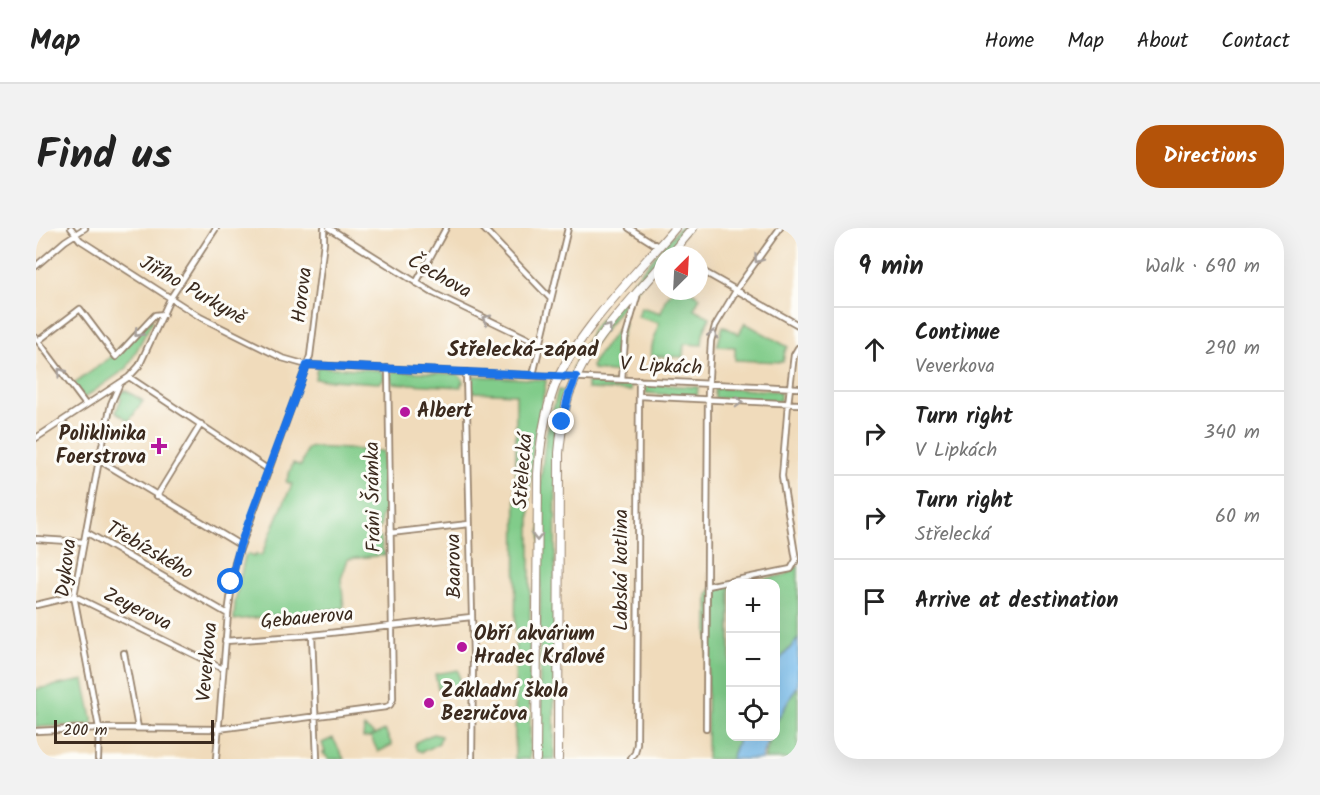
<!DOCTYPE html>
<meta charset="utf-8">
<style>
:root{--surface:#fff;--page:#f2f2f2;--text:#222;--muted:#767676;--line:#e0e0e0;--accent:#b45309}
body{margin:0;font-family:Kalam,sans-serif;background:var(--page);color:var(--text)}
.controls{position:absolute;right:18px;bottom:18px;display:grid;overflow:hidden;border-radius:12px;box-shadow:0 6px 24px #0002}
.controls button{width:54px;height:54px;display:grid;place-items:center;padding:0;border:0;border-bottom:2px solid var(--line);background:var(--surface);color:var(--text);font:30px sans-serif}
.compass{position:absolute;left:618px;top:18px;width:54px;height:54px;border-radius:50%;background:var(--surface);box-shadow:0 6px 24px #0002;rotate:24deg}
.scale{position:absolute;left:18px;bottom:15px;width:160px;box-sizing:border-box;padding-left:6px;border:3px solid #3b2a1e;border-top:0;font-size:16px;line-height:21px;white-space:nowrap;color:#3b2a1e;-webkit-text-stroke:4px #fdfcf7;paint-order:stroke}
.stop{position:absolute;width:18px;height:18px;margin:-14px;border:4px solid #1a73e8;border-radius:50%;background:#fff}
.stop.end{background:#1a73e8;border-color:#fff;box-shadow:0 2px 6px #0008}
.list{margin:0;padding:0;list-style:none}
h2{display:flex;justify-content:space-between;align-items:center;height:78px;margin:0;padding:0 24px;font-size:26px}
h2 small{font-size:20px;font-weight:400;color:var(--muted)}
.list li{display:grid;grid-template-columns:39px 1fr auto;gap:18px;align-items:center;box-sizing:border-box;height:84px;padding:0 24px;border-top:2px solid var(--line)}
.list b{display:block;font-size:22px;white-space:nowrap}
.list p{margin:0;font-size:20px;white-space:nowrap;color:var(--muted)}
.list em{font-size:20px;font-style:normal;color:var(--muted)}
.icon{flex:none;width:33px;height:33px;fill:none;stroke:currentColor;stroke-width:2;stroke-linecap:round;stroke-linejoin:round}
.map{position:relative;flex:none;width:762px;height:531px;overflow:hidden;border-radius:24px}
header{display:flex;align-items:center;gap:36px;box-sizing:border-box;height:84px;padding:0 30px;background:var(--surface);border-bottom:2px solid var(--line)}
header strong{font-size:28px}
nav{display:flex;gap:33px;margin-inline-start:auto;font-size:21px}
.intro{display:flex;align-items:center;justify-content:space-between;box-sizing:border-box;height:144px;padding:0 36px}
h1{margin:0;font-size:42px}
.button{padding:15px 27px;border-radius:24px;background:var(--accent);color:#fff;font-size:21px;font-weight:700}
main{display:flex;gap:36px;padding:0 36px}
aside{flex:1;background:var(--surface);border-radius:24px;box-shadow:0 6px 24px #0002}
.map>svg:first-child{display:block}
.green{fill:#81cc8a;stroke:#5e7b54;stroke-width:1.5}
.water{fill:#79c0f1;stroke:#5a7588;stroke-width:1.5}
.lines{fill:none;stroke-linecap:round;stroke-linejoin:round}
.street-casing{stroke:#96826c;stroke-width:8}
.primary-casing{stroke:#96826c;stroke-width:10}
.street{stroke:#fff;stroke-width:4.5}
.primary{stroke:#fff;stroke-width:8}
.oneway{stroke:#a79f9a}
.route{stroke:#1a73e8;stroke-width:8}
.poi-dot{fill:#b5179e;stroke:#fdfcf7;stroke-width:2}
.labels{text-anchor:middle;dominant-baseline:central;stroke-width:6;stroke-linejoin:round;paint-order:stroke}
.street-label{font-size:20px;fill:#3b2a1e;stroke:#fdfcf7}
.poi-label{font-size:20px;font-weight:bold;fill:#3b2a1e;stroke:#fdfcf7;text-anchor:start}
.neighbourhood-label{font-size:21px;font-weight:bold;fill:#3b2a1e;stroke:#fdfcf7}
</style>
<header>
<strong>Map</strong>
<nav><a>Home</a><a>Map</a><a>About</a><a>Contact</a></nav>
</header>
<div class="intro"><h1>Find us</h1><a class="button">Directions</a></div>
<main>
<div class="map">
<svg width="762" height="531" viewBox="0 0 762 531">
<rect width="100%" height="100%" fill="#fdfcf7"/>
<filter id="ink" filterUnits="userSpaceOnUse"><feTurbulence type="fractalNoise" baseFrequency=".0167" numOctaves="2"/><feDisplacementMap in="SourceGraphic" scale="12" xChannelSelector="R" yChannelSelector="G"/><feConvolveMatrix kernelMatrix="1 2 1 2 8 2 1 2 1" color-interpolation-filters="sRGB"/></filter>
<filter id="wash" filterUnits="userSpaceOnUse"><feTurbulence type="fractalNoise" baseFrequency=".008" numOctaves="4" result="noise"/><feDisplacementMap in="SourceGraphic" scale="24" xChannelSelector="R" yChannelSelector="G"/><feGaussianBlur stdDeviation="1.35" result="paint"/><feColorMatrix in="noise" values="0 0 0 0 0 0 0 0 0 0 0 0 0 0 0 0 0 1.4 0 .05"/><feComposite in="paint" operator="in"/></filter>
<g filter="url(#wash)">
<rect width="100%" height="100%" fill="#f0dbbb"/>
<path class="green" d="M643 0H653L630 27H627V31L586 79 544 135 536 141 558 99Z
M636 63H654L664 69 658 81 674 89 667 106 666 117 648 116 647 129 615 128 616 118 623 95 602 89 605 79 625 85 629 72Z
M113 88 117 92 91 140 48 170 38 156 75 129Z
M587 94 589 95 584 114 582 145 558 142 556 139 557 134Z
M709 95 752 119 749 123 747 134 699 132V119L681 118 687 98 703 106Z
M281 139 343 142 348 146V151L343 155 279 151Z
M359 143 421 146 426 150 427 155H425V159L356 155V151H353L354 147Z
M439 148 510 152V154L498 215 494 260V531H479L480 166 435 164 434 155H432L434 150Z
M551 154 595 156V163L551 161Z
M610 156 662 159 661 169 610 165Z
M679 160 744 163V173L679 170Z
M89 162 107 173 93 193 80 184 85 171 84 167Z
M522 162 529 163 520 210 518 531H503L505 249 510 207Z
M276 219 347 223 349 284 345 288V299L342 302V309H345L346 320 350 327 312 331 305 351 308 380 198 392 199 374 209 328 212 326 218 329 220 326 225 328 256 256 250 254 257 235 265 238 271 221Z
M762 338V411L740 436V356H698L749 347Z
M694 356V508L703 509 695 531H671L672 367 677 359Z
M422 442 425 457 402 461 399 446Z
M48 452 57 495 52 497 0 499V461Z
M762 457V531H728L735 509 740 508V494Z
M328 499 337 505 336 508 349 502 356 517 342 524 335 509 327 510Z
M397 506 405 508 403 515 386 524 381 522 379 518 380 514Z
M297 510 308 531H293L287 525 289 524 286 515Z"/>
<path class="water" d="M762 411V457L740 494V436Z
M703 509H733L725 531H695Z"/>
</g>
<g filter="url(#ink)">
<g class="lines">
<defs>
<path id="street" d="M35 0 44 12 164 89 246 130 271 137 762 160
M293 0 397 65 503 116
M447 0 514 70
M593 0 623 19
M0 38 29 13 49 0
M663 41 762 97
M380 55 410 0
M0 110 50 177
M2 113 44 81 80 129 119 87 128 86
M430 144 437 428 436 531
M497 147 532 0
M93 149 233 242
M586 151 589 111 601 69
M603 168 762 176
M0 210 93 149 103 138 134 71 180 0
M63 232 204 317
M121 268 165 196
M50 304 192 386
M354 305 433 296
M0 311 48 314
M671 358 755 341 760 332 746 248 752 176 758 127 762 120
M0 377 38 368 187 441
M276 407 281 531
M189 413 276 407 435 389
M88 425 102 500
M670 500 672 165 675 113 679 98 704 56 744 0
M0 503 63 500 182 501 350 479 354 477 357 471 352 140
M595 530 599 525 601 516 603 152
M62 531 63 500 38 368 63 232 75 176 84 155
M180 531 192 386 199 335 274 128 288 14V0"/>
<path id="primary" d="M634 27 657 0
M500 531 502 246C504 217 508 188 518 160 539 105 601 45 639 0
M522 531 523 225C525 205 527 185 533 166 551 116 593 75 627 35"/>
</defs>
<use href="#street" class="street-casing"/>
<use href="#primary" class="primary-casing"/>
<use href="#street" class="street"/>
<use href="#primary" class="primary"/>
</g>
<defs><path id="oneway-chevron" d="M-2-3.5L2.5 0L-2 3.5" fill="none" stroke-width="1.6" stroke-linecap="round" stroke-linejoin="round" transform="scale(1.5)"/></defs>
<g class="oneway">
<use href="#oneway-chevron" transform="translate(722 31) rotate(126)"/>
<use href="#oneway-chevron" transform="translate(450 91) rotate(-154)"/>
<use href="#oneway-chevron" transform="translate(572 100) rotate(-52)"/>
<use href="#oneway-chevron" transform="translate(102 105) rotate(134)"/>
<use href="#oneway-chevron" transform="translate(677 106) rotate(-75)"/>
<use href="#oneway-chevron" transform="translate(25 144) rotate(-127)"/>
<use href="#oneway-chevron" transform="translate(703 174) rotate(2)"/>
<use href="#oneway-chevron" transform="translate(501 309) rotate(90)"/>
</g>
</g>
<g class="lines" filter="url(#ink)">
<path class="route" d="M195 354 204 317 271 137 540 149 533 166 526 194"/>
</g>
<g class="poi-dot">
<circle cx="369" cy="184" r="6"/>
<path d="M120 209h6v6h6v6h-6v6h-6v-6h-6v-6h6z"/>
<circle cx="426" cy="419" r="6"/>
<circle cx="393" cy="475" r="6"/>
</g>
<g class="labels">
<g class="street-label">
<text transform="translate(403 49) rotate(29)">Čechova</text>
<text transform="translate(156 63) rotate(30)">Jiřího Purkyně</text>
<text transform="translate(267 67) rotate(-83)">Horova</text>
<text transform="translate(625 139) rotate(3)">V Lipkách</text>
<text transform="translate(488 243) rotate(-86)">Střelecká</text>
<text transform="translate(338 269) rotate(-91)">Fráni Šrámka</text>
<text transform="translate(113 323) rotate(30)">Třebízského</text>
<text transform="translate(419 338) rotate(-91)">Baarova</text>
<text transform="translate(31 340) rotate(-83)">Dykova</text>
<text transform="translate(586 342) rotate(-90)">Labská kotlina</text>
<text transform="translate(101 382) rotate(26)">Zeyerova</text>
<text transform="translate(271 391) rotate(-5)">Gebauerova</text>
<text transform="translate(172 434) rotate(-85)">Veverkova</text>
</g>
<g class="poi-label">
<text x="381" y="184">Albert</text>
<text x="110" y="207" text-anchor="end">Poliklinika<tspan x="110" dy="23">Foerstrova</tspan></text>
<text x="438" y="407">Obří akvárium<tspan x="438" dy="23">Hradec Králové</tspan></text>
<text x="405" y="464">Základní škola<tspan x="405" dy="23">Bezručova</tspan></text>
</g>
<g class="neighbourhood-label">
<text x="487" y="122">Střelecká-západ</text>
</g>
</g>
</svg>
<div class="controls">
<button>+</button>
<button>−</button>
<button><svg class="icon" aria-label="locate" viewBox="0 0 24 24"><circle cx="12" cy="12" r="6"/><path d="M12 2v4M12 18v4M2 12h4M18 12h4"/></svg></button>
</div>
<svg class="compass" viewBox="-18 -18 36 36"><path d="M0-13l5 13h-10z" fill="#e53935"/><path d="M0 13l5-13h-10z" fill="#767676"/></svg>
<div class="scale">200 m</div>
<div class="stop" style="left:195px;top:354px"></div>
<div class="stop end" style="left:526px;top:194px"></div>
</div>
<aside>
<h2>9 min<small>Walk · 690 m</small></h2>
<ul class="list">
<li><svg class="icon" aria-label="ahead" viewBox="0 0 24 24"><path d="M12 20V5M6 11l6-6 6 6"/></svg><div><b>Continue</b><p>Veverkova</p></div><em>290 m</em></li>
<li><svg class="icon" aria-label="right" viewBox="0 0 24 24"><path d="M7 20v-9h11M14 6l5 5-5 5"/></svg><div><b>Turn right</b><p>V Lipkách</p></div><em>340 m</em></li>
<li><svg class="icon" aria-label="right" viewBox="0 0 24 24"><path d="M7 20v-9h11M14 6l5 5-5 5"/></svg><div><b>Turn right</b><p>Střelecká</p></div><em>60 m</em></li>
<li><svg class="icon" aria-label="arrive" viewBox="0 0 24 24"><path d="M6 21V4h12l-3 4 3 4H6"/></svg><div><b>Arrive at destination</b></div></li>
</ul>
</aside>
</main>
